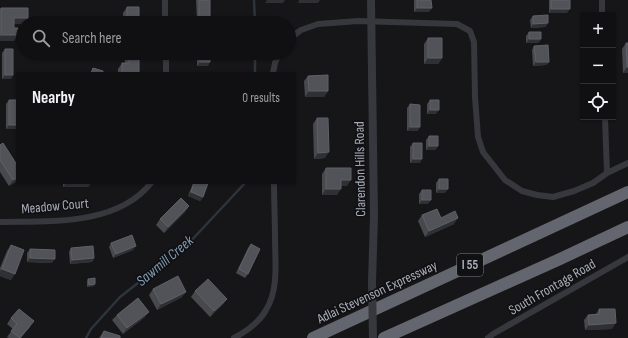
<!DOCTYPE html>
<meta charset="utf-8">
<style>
:root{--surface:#101012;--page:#1e1e20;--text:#f1f3f6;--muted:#9c9d9f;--line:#303032}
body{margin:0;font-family:"Sofia Sans Condensed",sans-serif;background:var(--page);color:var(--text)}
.controls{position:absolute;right:12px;top:12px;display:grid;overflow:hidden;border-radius:0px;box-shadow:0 1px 3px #0004}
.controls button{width:36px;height:36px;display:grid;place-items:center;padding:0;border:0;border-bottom:1px solid var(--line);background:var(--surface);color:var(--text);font:20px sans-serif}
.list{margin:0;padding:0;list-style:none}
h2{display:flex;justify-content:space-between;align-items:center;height:52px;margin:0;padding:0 16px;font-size:17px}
h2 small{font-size:13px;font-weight:400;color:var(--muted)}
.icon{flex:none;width:22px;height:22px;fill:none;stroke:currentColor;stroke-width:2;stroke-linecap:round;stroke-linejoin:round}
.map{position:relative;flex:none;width:628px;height:338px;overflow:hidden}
.search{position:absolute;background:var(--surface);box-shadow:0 1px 3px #0004;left:16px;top:16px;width:280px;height:44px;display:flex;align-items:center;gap:10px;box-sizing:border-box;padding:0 14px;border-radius:22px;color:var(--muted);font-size:15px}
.panel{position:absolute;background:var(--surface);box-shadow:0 1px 3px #0004;left:16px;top:72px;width:280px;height:112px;border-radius:0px}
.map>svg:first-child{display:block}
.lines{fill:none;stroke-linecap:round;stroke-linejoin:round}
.stream{stroke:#2c353c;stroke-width:2.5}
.minor{stroke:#37383d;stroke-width:6}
.tertiary{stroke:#37383d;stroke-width:8}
.motorway{stroke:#63666e;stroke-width:12}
.tertiary-bridge{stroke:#37383d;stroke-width:8}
.wall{fill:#47494d}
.shaded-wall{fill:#2f3033}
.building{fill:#525359;stroke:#5f6168}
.labels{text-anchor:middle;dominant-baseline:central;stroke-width:3.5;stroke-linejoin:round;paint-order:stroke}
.shield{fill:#111113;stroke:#7b7e86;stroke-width:1}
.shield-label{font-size:13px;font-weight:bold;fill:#a8adb8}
.street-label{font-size:14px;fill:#a8adb8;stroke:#111113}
.water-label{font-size:15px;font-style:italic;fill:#7f9bb3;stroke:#111113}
</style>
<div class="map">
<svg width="628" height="338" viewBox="0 0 628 338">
<rect width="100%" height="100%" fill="#161618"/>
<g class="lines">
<path class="stream" d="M254 0 255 23
M255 73V53
M86 338 91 329 120 297 189 243 245 183"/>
<path class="minor" d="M165 0V23
M602 0V15
M289 39 301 30 318 24 358 21 457 24 470 31 474 42 475 97 478 137 483 152 505 180 522 191 537 195 553 197 574 191 593 183 607 173 628 163
M166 53V73
M273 73 275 63 279 53
M605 117 607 173
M0 222C49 221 117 226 151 183
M234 338C247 331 259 323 266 310 279 289 275 261 275 238 275 220 274 201 274 183
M488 338 493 334 628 257"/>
<path class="tertiary" d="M371 0 374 216 372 282"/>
<path class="motorway" d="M313 338 628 192
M384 338 560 259 628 227"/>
<path class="tertiary-bridge" d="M372 282 373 338"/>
</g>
<path class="wall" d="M196 0H210L207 20 197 21Z
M414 0H431L429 12H414Z
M549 0H570L567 13H549Z
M127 7 139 23H123V13Z
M1 8 28 18 24 23H23V24H14V41H0V9Z
M533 16 548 23 545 27 531 28 530 20Z
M529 32 541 39 538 43H526V36Z
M428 38 442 58 438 64H424V44Z
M626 43H628V73H623L622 49Z
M534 46 549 62 546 65 533 66 532 50Z
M5 49 13 75 11 79H2V53Z
M127 53H129L139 73H118V69L122 63H125V55Z
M197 53H210L208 66H197Z
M308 76 328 91 324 97H305L304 81Z
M9 100 17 129H6V104Z
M430 100 436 114H427V104Z
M410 104 420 127 417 131H407V108Z
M317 118 325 158 314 159 313 124Z
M429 136 438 146 435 150H426V140Z
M413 143 420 163H410V147Z
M0 145 17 181 9 186 0 172Z
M326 168 347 186H341L337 195H322V174Z
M439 179 445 193H436V183Z
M63 183H91L88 187H63Z
M193 183H208L203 197 200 201 188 196Z
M422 190 428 204H419V194Z
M189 206 185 212 164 233 156 225 160 219Z
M422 215 441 218 454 224 425 237 418 221Z
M111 243 133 250 113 258 109 247Z
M251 244 248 274 245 278 236 273 248 248Z
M11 245V280L0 276V268L7 251Z
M71 248 94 258 92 262 70 264 69 252Z
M30 249 52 263 27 262V253Z
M88 279 95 284 94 286 87 287V281Z
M153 289 182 297 157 310 149 295Z
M195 291 227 299 223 304 210 317 191 297Z
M599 309 612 329 585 330 584 320 588 315 596 314Z
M117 315 145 317 123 334 112 320Z
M11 318 30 327 20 338H9L7 337 13 329 7 324Z
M104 331 120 338H99Z"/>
<path class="shaded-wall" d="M267 0H285L283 3H265Z
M299 0H320L318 3H298Z
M417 8H432L429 12H414Z
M551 9H570L567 13H549Z
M199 17H210L207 20 197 21Z
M14 18H28L24 23H23V24H10Z
M548 23 545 27 531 28 533 24Z
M1 35H18L14 41H0V37Z
M529 39H541L538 43H526Z
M428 58H442L438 64H424Z
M200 62H210L208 66H197Z
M536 62H549L546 65 533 66Z
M627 67H628V73H623Z
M5 75H13L11 79H2Z
M309 91H328L324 97H305Z
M430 110H439L436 114H427Z
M9 125H17V129H6Z
M410 127H420L417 131H407Z
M429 146H438L435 150H426Z
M329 152 325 158 314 159 318 153Z
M413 159H422L420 163H410Z
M17 178V181L9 186 13 180Z
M341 180H351L347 186H337Z
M66 183H91L88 187H63Z
M326 189H341L337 195H322Z
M439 189H448L445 193H436Z
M191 192 203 197 200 201 188 196Z
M422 200H431L428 204H419Z
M189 206 185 212 164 233 168 227Z
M458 218 454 224 425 237 429 231Z
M136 246 133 250 113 258 116 254Z
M30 258 55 259 52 263 27 262Z
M94 258 92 262 70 264 72 260Z
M2 269 15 274 11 280 0 276V271Z
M95 284 94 286 87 287 89 285Z
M186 292 182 297 157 310 161 304Z
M227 299 223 304 210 317 214 311Z
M149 312 145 317 123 334 127 328Z
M616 323 612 329 585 330 589 325Z"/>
<path class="building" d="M199 0H210V17H199Z
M417 0H431L432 8H417Z
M551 0H570V9H551Z
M127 7H139V23H127Z
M1 8H28V18H14V28H18V35H1Z
M548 15V23L533 24V16Z
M529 32H541V39H529Z
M428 38H442V58H428Z
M626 43H628V67H627Z
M548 45 549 62H536L534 46Z
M5 49H13V75H5Z
M129 53H139V73H122V63H129Z
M199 53H210V62H200Z
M93 68 103 71V73H91Z
M328 75V91H309L308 76Z
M9 100H17V125H9Z
M430 100H439V110H430Z
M410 104 420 105V127H410Z
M317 118H328L329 152 318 153Z
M429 136H438V146H429Z
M3 143 17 165V178L13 180 0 160V145Z
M413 143H422V159H413Z
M326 168H351V180H341V189H326Z
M439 179H448V189H439Z
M194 183H208L203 197 191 192Z
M422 190H431V200H422Z
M181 198 189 206 168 227 160 219Z
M437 209 441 218 455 211 458 218 429 231 422 215Z
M132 235 136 246 116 254 111 243Z
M251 244 260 249 248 274 239 269Z
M11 245 24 250 15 274 2 269Z
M93 246 94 258 72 260 71 248Z
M30 249 55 250V259L30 258Z
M178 276 186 292 161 304 153 289Z
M95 278V284L89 285 88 279Z
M208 279 227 299 214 311 195 291Z
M138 298 149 312 127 328 117 315Z
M19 309 34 321 20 338 11 331 17 324 11 318Z
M599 309H615L616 323 589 325 588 315 600 314Z
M104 331 120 336V338H101Z"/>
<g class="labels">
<rect class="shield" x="457" y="254" width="26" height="22" rx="3"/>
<g class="shield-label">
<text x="470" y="265">I 55</text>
</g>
<g class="street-label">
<text transform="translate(360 169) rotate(-91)">Clarendon Hills Road</text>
<text transform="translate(55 206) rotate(-5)">Meadow Court</text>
<text transform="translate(552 287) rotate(-30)">South Frontage Road</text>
<text transform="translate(377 292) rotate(-25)">Adlai Stevenson Expressway</text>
</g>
<g class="water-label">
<text transform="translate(165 261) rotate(-40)">Sawmill Creek</text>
</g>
</g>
</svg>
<div class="controls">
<button>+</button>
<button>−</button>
<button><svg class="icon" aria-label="locate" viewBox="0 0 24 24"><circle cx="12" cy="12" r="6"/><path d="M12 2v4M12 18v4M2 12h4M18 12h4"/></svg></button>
</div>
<div class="search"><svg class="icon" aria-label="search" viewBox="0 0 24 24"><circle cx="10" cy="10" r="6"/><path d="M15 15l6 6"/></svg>Search here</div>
<section class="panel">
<h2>Nearby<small>0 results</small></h2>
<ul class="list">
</ul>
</section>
</div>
